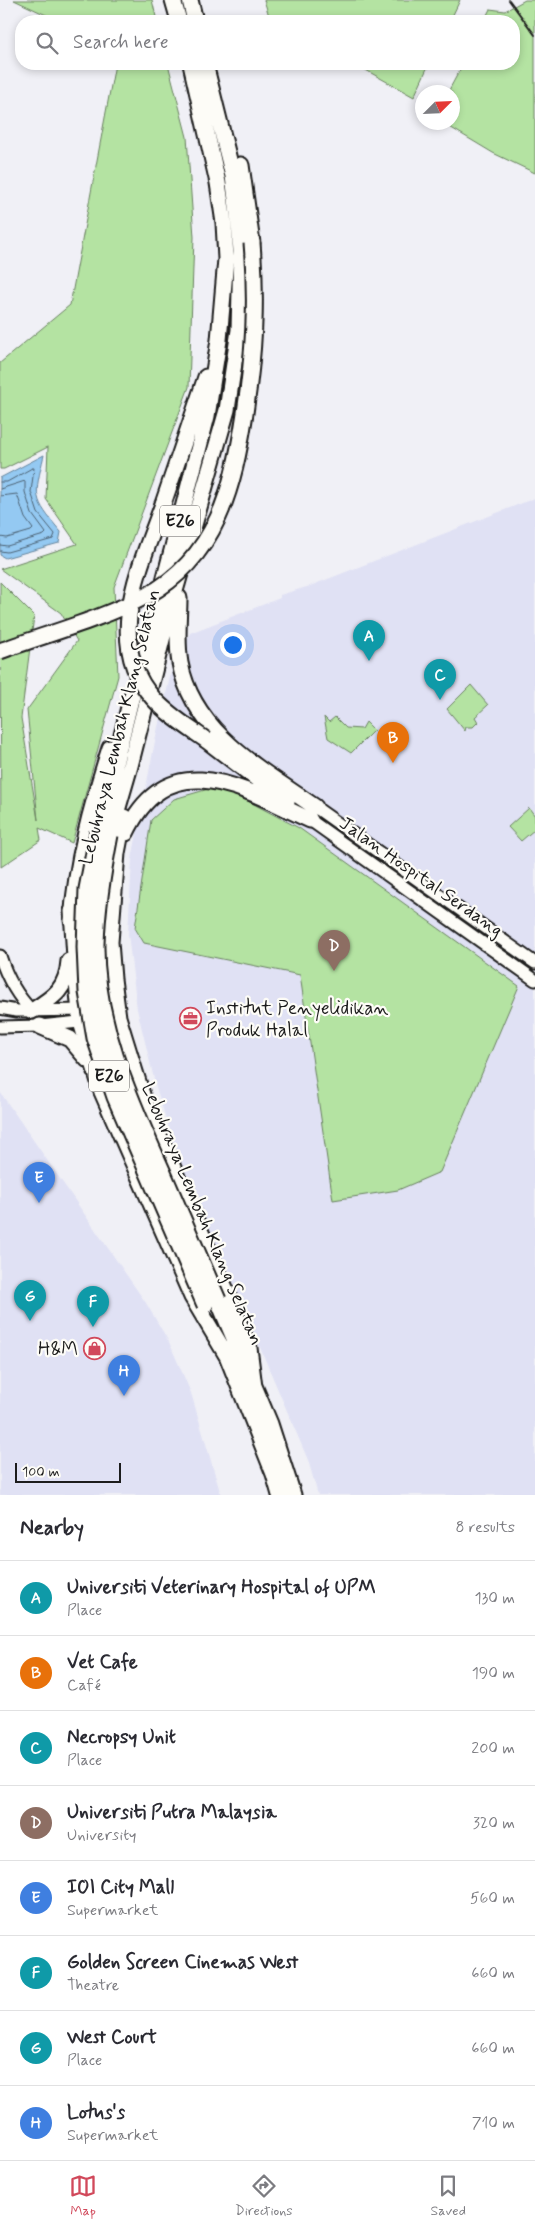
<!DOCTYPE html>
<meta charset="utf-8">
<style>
:root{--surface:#fff;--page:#f2f2f3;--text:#2b2b33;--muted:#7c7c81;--line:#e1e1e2;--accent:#d1495b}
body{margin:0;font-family:Mynerve,sans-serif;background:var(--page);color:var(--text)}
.compass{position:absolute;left:415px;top:85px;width:45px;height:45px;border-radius:50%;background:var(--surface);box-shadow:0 2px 8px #0003;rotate:66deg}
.scale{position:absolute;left:15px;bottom:12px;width:106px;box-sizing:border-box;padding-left:5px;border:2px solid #1c1c1c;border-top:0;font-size:14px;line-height:18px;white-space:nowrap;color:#1c1c1c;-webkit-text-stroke:4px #fdfcf7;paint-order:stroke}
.you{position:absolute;left:232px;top:644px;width:18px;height:18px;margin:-12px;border:4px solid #fff;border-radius:50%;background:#1a73e8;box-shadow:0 0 0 8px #1a73e833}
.badge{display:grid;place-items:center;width:32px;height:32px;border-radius:50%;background:var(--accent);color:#fff;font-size:16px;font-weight:700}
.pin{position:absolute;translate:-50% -41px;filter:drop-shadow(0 1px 2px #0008)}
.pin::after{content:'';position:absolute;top:26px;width:18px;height:15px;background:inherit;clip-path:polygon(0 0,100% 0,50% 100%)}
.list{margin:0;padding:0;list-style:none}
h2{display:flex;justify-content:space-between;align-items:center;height:65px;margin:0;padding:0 20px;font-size:21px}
h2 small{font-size:16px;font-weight:400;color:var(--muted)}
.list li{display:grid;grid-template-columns:32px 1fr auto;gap:15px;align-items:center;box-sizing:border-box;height:75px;padding:0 20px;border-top:1px solid var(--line)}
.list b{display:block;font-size:19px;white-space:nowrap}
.list p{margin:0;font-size:16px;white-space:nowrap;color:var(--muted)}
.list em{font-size:16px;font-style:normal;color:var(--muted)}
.icon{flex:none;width:28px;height:28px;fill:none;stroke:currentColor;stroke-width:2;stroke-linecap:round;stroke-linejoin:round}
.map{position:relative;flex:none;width:535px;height:1495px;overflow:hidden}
.search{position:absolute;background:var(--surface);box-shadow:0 2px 8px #0003;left:15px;right:15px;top:15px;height:55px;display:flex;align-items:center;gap:12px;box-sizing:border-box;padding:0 18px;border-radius:20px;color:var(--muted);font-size:19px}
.sheet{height:665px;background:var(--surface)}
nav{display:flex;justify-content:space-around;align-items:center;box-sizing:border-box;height:70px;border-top:1px solid var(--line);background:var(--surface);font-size:14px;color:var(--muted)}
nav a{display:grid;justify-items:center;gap:2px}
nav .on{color:var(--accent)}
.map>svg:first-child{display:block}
.built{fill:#e0e1f4}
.green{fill:#b4e3a2;stroke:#68805f}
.water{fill:#94c9f2;stroke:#64849c}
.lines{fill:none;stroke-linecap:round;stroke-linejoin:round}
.shore{stroke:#4c6172;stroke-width:1}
.secondary-casing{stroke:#1c1c1c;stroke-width:15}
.highway-casing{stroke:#1c1c1c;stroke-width:19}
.secondary{stroke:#fdfcf7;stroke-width:11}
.highway{stroke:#fdfcf7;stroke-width:15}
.rail{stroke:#1c1c1c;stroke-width:2}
.highway-bridge-casing{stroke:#1c1c1c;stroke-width:19;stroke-linecap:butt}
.highway-bridge{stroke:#fdfcf7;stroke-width:15}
.labels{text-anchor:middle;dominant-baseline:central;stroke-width:4.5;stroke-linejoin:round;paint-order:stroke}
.shield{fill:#fdfcf7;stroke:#605f5e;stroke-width:1}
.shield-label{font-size:18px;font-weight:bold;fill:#1c1c1c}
.street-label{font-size:19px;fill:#1c1c1c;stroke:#fdfcf7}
.poi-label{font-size:19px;fill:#1c1c1c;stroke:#fdfcf7;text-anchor:start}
</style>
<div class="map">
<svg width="535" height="1495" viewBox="0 0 535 1495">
<rect width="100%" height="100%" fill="#f0f0f6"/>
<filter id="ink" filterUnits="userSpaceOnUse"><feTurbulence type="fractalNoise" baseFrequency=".02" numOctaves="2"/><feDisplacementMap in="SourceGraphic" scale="10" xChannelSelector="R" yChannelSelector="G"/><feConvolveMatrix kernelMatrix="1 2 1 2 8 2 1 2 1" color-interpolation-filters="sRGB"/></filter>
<g filter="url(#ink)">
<path class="built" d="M535 498V1495H318L308 1460 176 1151 156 1087 137 1009 128 934 132 859 157 731 172 669 190 633 280 598V595L310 586Z
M0 1092 146 1303 169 1342 191 1393 221 1495H0Z"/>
<path class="green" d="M14 0H152L157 21H59Z
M264 0H460L450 21H278L269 16Z
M525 0H535V173L493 153 443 123 452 122V92H448L463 64H514V21H484L490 9 505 11Z
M115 64H168L187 137 194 237 189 387 114 587 118 676 72 843 39 828 41 840 1 867 0 582 34 616 21 718 38 820 27 710 77 641 61 613 0 569 77 544 46 499 48 447 4 469H0V363L70 305Z
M355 64H429L414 97Z
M471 685 488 705 475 717 478 722 473 727H466L465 731 447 709Z
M324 717 329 722 335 717 346 728 362 729 366 722 374 730 351 753 328 738Z
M212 788 244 799 299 828 519 986 440 1172 398 1190 333 1200 300 975 144 943 135 928 151 820 174 799Z
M529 808 535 816V829L521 841 508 827Z"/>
<path class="water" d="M44 455C34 497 32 498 61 532L59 543 5 558 0 555V478Z"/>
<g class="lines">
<path class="shore" d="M0 482H7L32 468H34L31 492 38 513 55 534 53 539 7 552 0 551
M0 489 25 481V492L32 514 46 533 44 535 7 546 0 545
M0 496 17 494 25 518 33 529 31 531 7 538 0 537"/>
<defs>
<path id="secondary" d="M315 807 535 963
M310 820 535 980
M0 956C7 978 16 995 32 1011
M0 1008 17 1011 87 1010
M0 1027 40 1026 89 1021"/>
<path id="highway" d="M173 0 179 21
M190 0 195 21
M241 165 252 243
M163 504 206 377
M179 598C179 619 176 641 180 663 193 733 262 770 315 807
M206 740 287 802
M124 817 117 853 110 942 113 979 118 1017 144 1101 225 1288 249 1348 254 1387
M98 832 131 699 149 639 207 416 219 340 226 259 224 223 218 183 191 64
M126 833C169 742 244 789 310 820
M110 835 130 766 169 612 227 410 239 330 241 252 239 222 233 176 205 64
M72 911 76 973 81 1022 102 1092 192 1297 227 1356
M72 921C76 862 92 804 110 748
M32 1011C54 997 67 989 69 961
M40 1026 70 1039 88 1060
M218 1300 270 1424 293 1495
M224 1348 274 1474 280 1495"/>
</defs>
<use href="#secondary" class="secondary-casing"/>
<use href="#highway" class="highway-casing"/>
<use href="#secondary" class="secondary"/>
<use href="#highway" class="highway"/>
<path class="rail" d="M509 0 535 35"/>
<defs>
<path id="highway-bridge" d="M163 504C142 563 102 642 153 698 168 715 188 727 206 740
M0 651C47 634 102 619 146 596 217 558 234 486 245 413 254 353 257 304 252 243
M98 832 87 889 85 947 87 992 95 1038 115 1097 205 1305
M110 835C103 871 97 908 96 944 95 1025 132 1103 164 1175 182 1216 200 1258 218 1300"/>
</defs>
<use href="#highway-bridge" class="highway-bridge-casing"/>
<use href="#highway-bridge" class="highway-bridge"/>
</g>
</g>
<defs>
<symbol id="office-ring" viewBox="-11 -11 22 22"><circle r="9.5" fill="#fdfcf7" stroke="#d1495b" stroke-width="1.5"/><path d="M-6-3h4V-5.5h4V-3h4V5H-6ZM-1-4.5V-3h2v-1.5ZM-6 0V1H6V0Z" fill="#d1495b"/></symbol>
<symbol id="shop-ring" viewBox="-11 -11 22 22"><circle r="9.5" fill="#fdfcf7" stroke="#d1495b" stroke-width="1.5"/><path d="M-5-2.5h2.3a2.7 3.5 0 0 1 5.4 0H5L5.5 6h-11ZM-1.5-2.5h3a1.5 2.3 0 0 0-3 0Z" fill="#d1495b"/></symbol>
</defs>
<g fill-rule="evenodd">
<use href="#office-ring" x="178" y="1006" width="25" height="25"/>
<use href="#shop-ring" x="82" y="1336" width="25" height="25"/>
</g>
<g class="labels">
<g class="shield">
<rect x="160" y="505.5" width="40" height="31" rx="4"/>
<rect x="89" y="1060.5" width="40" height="31" rx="4"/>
</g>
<g class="shield-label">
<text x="180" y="521">E26</text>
<text x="109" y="1076">E26</text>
</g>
<g class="street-label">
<text transform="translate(120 727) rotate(-76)">Lebuhraya Lembah Klang Selatan</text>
<text transform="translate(421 877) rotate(35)">Jalan Hospital Serdang</text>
<text transform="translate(202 1214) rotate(67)">Lebuhraya Lembah Klang Selatan</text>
</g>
<g class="poi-label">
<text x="206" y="1008">Institut Penyelidikan<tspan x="206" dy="22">Produk Halal</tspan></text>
<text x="78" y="1349" text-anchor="end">H&amp;M</text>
</g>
</g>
</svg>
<svg class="compass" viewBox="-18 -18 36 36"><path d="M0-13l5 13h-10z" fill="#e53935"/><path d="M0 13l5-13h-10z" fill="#7c7c81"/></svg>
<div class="scale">100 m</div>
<div class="you"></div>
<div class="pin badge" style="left:369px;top:661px;background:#0f9aa8">A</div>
<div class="pin badge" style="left:393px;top:763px;background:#e8710a">B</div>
<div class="pin badge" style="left:440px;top:700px;background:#0f9aa8">C</div>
<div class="pin badge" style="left:334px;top:971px;background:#8d6e63">D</div>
<div class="pin badge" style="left:39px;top:1203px;background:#3f7fe0">E</div>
<div class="pin badge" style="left:93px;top:1327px;background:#0f9aa8">F</div>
<div class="pin badge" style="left:30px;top:1321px;background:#0f9aa8">G</div>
<div class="pin badge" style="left:124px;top:1396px;background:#3f7fe0">H</div>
<div class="search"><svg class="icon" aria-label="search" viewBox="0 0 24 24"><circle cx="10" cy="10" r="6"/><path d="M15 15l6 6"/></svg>Search here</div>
</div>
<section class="sheet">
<h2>Nearby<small>8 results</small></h2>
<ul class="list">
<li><span class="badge" style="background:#0f9aa8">A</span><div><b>Universiti Veterinary Hospital of UPM</b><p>Place</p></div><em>130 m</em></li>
<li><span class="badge" style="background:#e8710a">B</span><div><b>Vet Cafe</b><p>Café</p></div><em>190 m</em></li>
<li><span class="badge" style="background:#0f9aa8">C</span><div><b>Necropsy Unit</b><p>Place</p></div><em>200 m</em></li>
<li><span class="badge" style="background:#8d6e63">D</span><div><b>Universiti Putra Malaysia</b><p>University</p></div><em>320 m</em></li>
<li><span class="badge" style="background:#3f7fe0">E</span><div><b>IOI City Mall</b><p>Supermarket</p></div><em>560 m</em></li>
<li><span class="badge" style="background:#0f9aa8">F</span><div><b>Golden Screen Cinemas West</b><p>Theatre</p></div><em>660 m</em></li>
<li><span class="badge" style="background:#0f9aa8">G</span><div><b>West Court</b><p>Place</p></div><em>660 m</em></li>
<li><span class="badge" style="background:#3f7fe0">H</span><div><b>Lotus's</b><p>Supermarket</p></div><em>710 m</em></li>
</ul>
</section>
<nav>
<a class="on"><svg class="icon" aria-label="map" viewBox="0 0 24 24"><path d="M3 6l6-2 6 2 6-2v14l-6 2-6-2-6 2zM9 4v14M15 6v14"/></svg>Map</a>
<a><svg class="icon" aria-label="directions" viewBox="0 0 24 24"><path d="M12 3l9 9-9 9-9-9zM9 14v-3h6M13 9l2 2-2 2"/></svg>Directions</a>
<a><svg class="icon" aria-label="saved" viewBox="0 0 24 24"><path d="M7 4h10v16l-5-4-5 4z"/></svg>Saved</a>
</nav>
